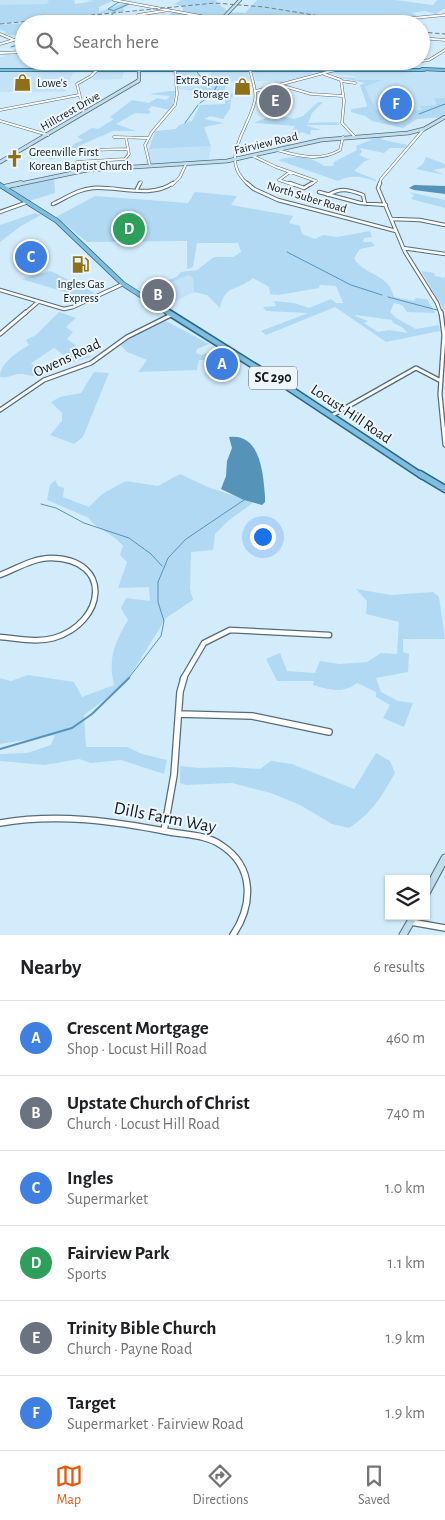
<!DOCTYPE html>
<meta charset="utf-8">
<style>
:root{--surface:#fff;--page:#f2f2f2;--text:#202124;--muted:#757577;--line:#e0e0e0;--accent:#ea580c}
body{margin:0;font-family:"Alegreya Sans",sans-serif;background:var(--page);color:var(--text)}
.controls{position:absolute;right:15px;bottom:15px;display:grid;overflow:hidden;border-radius:0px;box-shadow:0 1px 4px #0004}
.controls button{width:45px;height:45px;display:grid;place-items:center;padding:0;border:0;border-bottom:1px solid var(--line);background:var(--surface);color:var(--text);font:25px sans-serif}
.you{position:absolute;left:262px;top:536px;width:18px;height:18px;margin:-12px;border:4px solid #fff;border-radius:50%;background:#1a73e8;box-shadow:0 0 0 8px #1a73e833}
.badge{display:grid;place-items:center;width:32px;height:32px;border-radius:50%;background:var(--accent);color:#fff;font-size:16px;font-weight:700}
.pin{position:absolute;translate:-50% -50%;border:2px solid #fff;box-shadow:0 1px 5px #0006}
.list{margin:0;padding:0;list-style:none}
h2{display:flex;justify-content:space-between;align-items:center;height:65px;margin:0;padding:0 20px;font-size:21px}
h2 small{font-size:16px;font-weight:400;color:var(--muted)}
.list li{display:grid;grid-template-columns:32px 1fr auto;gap:15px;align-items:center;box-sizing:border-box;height:75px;padding:0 20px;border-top:1px solid var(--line)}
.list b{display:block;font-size:19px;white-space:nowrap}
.list p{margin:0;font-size:16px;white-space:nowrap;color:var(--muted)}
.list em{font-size:16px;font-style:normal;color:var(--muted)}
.icon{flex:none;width:28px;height:28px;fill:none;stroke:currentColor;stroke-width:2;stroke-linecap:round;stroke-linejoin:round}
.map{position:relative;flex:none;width:445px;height:935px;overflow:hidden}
.search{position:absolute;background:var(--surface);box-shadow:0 1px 4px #0004;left:15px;right:15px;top:15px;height:55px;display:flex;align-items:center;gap:12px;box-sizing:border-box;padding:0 18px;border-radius:28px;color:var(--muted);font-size:19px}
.sheet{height:515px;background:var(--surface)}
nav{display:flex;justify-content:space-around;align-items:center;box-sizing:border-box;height:70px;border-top:1px solid var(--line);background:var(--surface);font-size:14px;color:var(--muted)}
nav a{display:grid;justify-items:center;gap:2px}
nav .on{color:var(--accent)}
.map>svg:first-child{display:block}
.built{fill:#c2e2f7}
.green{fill:#b1d9f3;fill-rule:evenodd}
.water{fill:#5593b9}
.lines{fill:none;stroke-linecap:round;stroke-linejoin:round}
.stream-far1{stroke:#5593b9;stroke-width:1}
.stream{stroke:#5593b9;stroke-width:2}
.street-far4-casing{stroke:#556b7a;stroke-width:3}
.street-far3-casing{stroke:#556b7a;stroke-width:4.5}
.street-far2-casing{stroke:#556b7a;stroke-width:5.5}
.street-far1-casing{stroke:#556b7a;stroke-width:7}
.street-casing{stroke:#556b7a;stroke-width:8}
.secondary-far3-casing{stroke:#556b7a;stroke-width:4}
.secondary-far2-casing{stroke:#556b7a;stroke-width:4.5}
.secondary-far1-casing{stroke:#556b7a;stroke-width:5.5}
.secondary-casing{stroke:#556b7a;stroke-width:9}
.primary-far3-casing{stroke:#23678c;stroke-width:4}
.primary-far2-casing{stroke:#23678c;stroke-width:5.5}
.primary-far1-casing{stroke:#23678c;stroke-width:8}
.primary-casing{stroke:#23678c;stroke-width:9}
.street-far4{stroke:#fff;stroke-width:2}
.street-far3{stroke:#fff;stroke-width:2.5}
.street-far2{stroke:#fff;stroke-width:3}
.street-far1{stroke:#fff;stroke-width:4.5}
.street{stroke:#fff;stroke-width:5.5}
.secondary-far3{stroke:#c0deee;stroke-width:2.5}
.secondary-far2{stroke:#c0deee;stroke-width:3}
.secondary-far1{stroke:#c0deee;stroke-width:4}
.secondary{stroke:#c0deee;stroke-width:7}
.primary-far3{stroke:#81bddd;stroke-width:2.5}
.primary-far2{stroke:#81bddd;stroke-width:4}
.primary-far1{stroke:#81bddd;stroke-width:5}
.primary{stroke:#81bddd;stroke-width:6}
.rail{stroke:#6f808a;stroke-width:1;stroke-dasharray:4.5 2.5;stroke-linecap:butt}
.labels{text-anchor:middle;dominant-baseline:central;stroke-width:4;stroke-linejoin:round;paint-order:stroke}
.far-poi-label{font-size:12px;fill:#10191f;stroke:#edf6fd;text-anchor:start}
.far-street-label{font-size:12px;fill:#10191f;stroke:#edf6fd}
.shield{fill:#edf6fd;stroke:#525b62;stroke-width:1}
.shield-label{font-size:14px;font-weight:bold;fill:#10191f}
.street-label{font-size:15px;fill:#10191f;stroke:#edf6fd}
.near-street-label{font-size:18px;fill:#10191f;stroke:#edf6fd}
</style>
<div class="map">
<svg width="445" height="935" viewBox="0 0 445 935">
<rect width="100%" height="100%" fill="#d3ecfc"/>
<path class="built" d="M0 0H49L48 4 31 5H0Z
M24 52V61H155L156 67H125L122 79 92 80 94 72H73L65 92H0V57H3L6 53Z
M248 61H286L287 67H235V62Z
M311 71 312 76 277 84 276 81H256L253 72Z
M326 71 445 72V98H434L436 105 421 106 422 110H376L365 87 382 80H356L355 76 339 75Z
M177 72H195L199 76 215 84 185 90 178 89Z
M211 72H247L251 81 220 83 211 76Z
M211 146 208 163 145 167 149 149Z
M189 275 193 278 194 292 162 308 141 295Z"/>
<path class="green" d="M49 0H74L75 4 94 1 85 0H115L99 7V12L124 3 130 4 123 8 125 11 0 24V5L47 4Z
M181 0H217L216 2 229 12 245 13 257 0H395L433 5 437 0H445V8L436 14 424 11 412 13 417 16H406L373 24H248L201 16 175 22 147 24 143 16H166L176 11 183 12V7L174 4Z
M23 23 25 24H24V32C16 36 12 37 4 33L5 31 0 30V25Z
M338 77 355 78 356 80H383L365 87 376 110H422L420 106 436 105 434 98H445V117L417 119 403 128 372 121 365 116 351 112V109L366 107 367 105 360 85 365 83Z
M220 83 226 84 224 92 236 94 231 98 230 109 223 119 210 116 204 119 224 123 204 127 211 146 149 149 155 131 176 129 179 125 192 121 200 105 225 104V99L209 98 217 94 211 91 185 90Z
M169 91H175L173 105 170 110 152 106 148 110 151 112 148 114 135 113 116 124 136 131H113L81 145 75 153 47 160 60 152 68 151 74 144 83 140 77 137 92 128 98 129 114 119 110 117 132 100 149 103 157 98 166 100 170 96 149 94Z
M318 102H323L312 113 308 123 338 122 339 125H307V126L322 130H311L310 135 301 132 293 138 290 145 278 147 272 139 290 136 295 126 254 123 274 114 294 119 303 116Z
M394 135 403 136H389L380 139 407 145 405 148H390L384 153 360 148 362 152 359 155 370 160 365 161 354 171 377 180 375 181C362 177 351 174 338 181L278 160C297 155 310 156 324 166H333L334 162 357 150 356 146 373 139 365 138Z
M426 157 445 164V168L433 170 445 175 416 169 423 164Z
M54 177 55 193 29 201 8 188Z
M195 192 237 196 231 205 293 216 289 223 300 226 302 234 315 239 323 235 337 237 370 231 372 237 364 238 363 242H372L375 246 360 249 354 258C364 276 389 273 394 297L414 301 416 298 427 299 435 313 407 312 402 305 394 303 390 312 396 318 416 329 439 325 440 331 386 342 335 307 266 335 261 331 308 313 266 311 263 307 276 306 274 301 294 303 309 308 331 299 336 303H343L336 286 320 285 319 288 278 295 270 294 269 287 253 278C236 292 225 284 220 308L207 295 194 292 193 278 189 275 144 294 140 292 176 277 181 272 197 270 214 257H233L241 252 238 243H197L193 267 187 269V241L87 242 56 217 95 196 188 203ZM356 315 392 320 393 323 402 327 408 333 389 330 378 332 364 323 368 321 355 316Z
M409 192 445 200V208L411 199 414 195Z
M35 213 41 215 21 226 0 242V225Z
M51 271 95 293 78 299 65 292 21 279Z
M421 271 434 273 435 276 444 278 445 276V311Z
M59 312 76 318 66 327 73 332 67 339 91 357 73 362 54 348 31 363 43 375C32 378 29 374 20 374 12 374 8 379 0 377 0 362 18 352 29 345L26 340 36 335Z
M166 321 209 344 197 349 196 353 201 355 219 349 228 356 217 360H199L197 370 138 372 147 360 127 352 120 345 134 336Z
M94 372 109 373 83 437 74 444 50 435 62 421V413L51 402 60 397 81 393Z
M180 474 210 488 254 502 228 521 215 534 213 550 191 552 190 589 193 600 166 618 125 684 84 715 86 747H127L142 754 167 760 164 774 121 760 91 763 79 759 45 765 0 761V754L27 753 51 745 55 735 0 744V678L11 681 28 675 74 682 82 697 114 685C108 657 114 644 128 620L121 608 126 598 150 601 149 587 118 588 127 562 120 555 123 546C113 533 95 529 89 518L47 500 50 485 55 480 58 486 64 488 63 497 89 507 102 494 126 481 158 486Z
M356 589 391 595 433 592 439 597 445 639H403V652L409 654 408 672 376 678 381 692 398 701 413 703 404 727 383 718 390 705 376 697V692L357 683C342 694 330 690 313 685L314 681H277L266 659 280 653 287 671 315 673 320 661 339 664 367 662 381 653 397 654 399 622 366 614 367 601Z
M376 753 390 761 395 773C382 796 372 813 349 828L332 824 300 805 271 793 232 783 186 785 180 783V766L199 768 229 767 260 769 271 761 292 764 354 789Z"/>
<path class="water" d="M414 185 445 186V194L414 190 409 188Z
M229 437C261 433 263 474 265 496V502L262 505 244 500 221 489 226 476 227 461 232 448Z"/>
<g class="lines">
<path class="stream-far1" d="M115 10 129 4 122 2
M115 11 108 9 122 0
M113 14 110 16 118 24
M100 24 108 20 110 16
M11 47 24 43
M183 61V64
M197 72 200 76 217 85 213 94 200 103
M419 114 445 104
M185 123 198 105
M287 252 351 285 382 295
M388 297 437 310
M41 504 56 508 84 523 129 538 151 554 162 566
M128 679 161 636 164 621 158 602V582L168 558 186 539 244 500"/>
<path class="stream" d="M0 749 72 728 92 714 129 678"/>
<defs>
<path id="street-far4" d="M114 0 222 20
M62 24 78 22 89 24
M138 24V15L169 10
M376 24 392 20 445 15
M0 34 14 40
M421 38 445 40
M0 44 24 37
M0 53 24 52
M350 61H368
M394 61 397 69
M421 61 429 60 445 50
M126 70 129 61
M324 74 341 80 344 101 342 123 354 136
M341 81 355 83
M280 85 311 94 343 96
M256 91 335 70
M0 110 79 95
M84 113 77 84 91 76 98 69
M0 121 48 135
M114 137 148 138
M88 150 128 149
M277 150C298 156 320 162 340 150L343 137
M253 156 276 167 316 181 310 185
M77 162 125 159 129 154 126 138
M150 166 145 145 152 132 175 105 177 94 175 69
M290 172 279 180 294 185
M139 185 141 182
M172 185 180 177 186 164
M249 185C217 159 249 130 255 100 257 92 252 79 250 70
M379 185 381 179 424 129"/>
<path id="street-far3" d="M247 183 254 189 278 200 396 231
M290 183 304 188 312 183
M380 183 378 188 405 252 437 303 441 314
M137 189 140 183
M319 192 360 203 386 205
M328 195C341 187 350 190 363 195L365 204
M53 204C66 198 78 189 93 188 117 186 151 199 173 183
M0 212 28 202
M392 219 420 220 445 225
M403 248 445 254
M0 290 64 309 73 307 123 284
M24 314 38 302"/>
<path id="street-far2" d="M441 312 444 335 440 394 445 445
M0 334 26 312
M0 410 44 380 91 363 127 337 171 315
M331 416 416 368 441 381"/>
<path id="street-far1" d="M0 575C16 569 33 558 51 558 114 559 105 623 54 638 36 643 17 638 0 637
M183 679 204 643 230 630 329 635"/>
<path id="street" d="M179 714 252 716 329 732
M0 823C58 813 113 821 170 832 187 835 207 835 221 845 255 867 253 905 233 935
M164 831 174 775 180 692 184 678
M411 922 445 928"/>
<path id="secondary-far3" d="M222 24 224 17 240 0
M248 61 250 70
M137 82 139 80V69"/>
<path id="secondary-far2" d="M0 162 138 81
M15 185 87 170 227 161 321 140 408 133 424 129 445 117"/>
<path id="secondary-far1" d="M4 187 21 183"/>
<path id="secondary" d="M426 893 445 858
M403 935 414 916"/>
<path id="primary-far3" d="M422 69 445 70
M0 70H424"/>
<path id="primary-far2" d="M0 185 57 221 123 284 170 314"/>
<path id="primary-far1" d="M168 312 283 384 422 476"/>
<path id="primary" d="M420 474 445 489"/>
</defs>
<use href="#street-far4" class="street-far4-casing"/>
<use href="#street-far3" class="street-far3-casing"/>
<use href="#street-far2" class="street-far2-casing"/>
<use href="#street-far1" class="street-far1-casing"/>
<use href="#street" class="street-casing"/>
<use href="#secondary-far3" class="secondary-far3-casing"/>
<use href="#secondary-far2" class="secondary-far2-casing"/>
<use href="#secondary-far1" class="secondary-far1-casing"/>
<use href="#secondary" class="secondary-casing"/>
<use href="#primary-far3" class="primary-far3-casing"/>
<use href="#primary-far2" class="primary-far2-casing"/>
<use href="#primary-far1" class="primary-far1-casing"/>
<use href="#primary" class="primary-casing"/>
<use href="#street-far4" class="street-far4"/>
<use href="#street-far3" class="street-far3"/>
<use href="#street-far2" class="street-far2"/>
<use href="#street-far1" class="street-far1"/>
<use href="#street" class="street"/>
<use href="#secondary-far3" class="secondary-far3"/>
<use href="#secondary-far2" class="secondary-far2"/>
<use href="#secondary-far1" class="secondary-far1"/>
<use href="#secondary" class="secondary"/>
<use href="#primary-far3" class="primary-far3"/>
<use href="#primary-far2" class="primary-far2"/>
<use href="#primary-far1" class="primary-far1"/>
<use href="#primary" class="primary"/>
<path class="rail" d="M0 24 215 3 264 7 370 24
M421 32 445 34"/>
</g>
<defs>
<symbol id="shop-bare" viewBox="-9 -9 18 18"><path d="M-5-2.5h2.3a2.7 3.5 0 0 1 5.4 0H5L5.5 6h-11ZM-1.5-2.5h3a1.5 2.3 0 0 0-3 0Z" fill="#907015" stroke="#edf6fd" stroke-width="2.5" paint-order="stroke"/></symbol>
<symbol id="church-bare" viewBox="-9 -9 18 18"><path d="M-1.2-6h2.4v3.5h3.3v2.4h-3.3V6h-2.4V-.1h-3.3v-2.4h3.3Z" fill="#907015" stroke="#edf6fd" stroke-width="2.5" paint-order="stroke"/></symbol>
<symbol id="fuel-bare" viewBox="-9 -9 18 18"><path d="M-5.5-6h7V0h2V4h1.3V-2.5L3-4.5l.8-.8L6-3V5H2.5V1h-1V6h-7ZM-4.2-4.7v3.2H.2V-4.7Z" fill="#907015" stroke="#edf6fd" stroke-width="2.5" paint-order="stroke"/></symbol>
</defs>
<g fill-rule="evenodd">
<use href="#shop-bare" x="10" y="70" width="25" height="25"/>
<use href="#shop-bare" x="230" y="74" width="25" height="25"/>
<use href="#church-bare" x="2" y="146" width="25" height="25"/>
<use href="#fuel-bare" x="68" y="252" width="25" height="25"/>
</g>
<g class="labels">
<g class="far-poi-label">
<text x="229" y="80" text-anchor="end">Extra Space<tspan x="229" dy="14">Storage</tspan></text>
<text x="37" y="83">Lowe's</text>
<text x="29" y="152">Greenville First<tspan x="29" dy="14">Korean Baptist Church</tspan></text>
<text x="81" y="284" text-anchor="middle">Ingles Gas<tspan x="81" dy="14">Express</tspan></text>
</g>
<g class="far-street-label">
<text transform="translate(70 111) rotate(-30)">Hillcrest Drive</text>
<text transform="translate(266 143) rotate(-13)">Fairview Road</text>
<text transform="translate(307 197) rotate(17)">North Suber Road</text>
</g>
<rect class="shield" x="249" y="366.5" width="48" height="23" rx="4"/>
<g class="shield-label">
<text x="273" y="378">SC 290</text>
</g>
<g class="street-label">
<text transform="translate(67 358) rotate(-25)">Owens Road</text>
<text transform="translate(351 414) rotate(34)">Locust Hill Road</text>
</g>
<g class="near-street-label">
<text transform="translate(165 818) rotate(11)">Dills Farm Way</text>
</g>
</g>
</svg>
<div class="controls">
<button><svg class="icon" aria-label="layers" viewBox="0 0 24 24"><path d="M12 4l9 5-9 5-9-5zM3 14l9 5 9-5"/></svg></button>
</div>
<div class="you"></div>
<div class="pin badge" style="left:222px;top:364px;background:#3f7fe0">A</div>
<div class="pin badge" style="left:158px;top:295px;background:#6b7280">B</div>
<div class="pin badge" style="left:31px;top:257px;background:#3f7fe0">C</div>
<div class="pin badge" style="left:129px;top:229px;background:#2e9e5b">D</div>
<div class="pin badge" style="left:275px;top:101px;background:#6b7280">E</div>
<div class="pin badge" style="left:396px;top:104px;background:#3f7fe0">F</div>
<div class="search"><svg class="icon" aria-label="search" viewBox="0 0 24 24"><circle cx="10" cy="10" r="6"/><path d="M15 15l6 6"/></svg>Search here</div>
</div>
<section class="sheet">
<h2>Nearby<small>6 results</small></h2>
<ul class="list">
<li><span class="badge" style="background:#3f7fe0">A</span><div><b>Crescent Mortgage</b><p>Shop · Locust Hill Road</p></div><em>460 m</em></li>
<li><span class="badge" style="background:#6b7280">B</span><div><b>Upstate Church of Christ</b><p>Church · Locust Hill Road</p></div><em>740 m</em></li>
<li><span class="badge" style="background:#3f7fe0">C</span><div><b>Ingles</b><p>Supermarket</p></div><em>1.0 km</em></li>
<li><span class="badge" style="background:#2e9e5b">D</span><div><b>Fairview Park</b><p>Sports</p></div><em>1.1 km</em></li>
<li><span class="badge" style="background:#6b7280">E</span><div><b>Trinity Bible Church</b><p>Church · Payne Road</p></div><em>1.9 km</em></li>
<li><span class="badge" style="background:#3f7fe0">F</span><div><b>Target</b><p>Supermarket · Fairview Road</p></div><em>1.9 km</em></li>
</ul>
</section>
<nav>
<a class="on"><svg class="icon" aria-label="map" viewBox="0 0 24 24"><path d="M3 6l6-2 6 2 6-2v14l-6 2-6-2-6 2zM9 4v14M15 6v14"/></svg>Map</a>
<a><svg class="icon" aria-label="directions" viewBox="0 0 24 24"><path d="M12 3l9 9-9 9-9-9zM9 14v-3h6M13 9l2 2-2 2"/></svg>Directions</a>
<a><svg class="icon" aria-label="saved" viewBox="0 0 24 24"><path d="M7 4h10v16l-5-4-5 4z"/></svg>Saved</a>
</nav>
